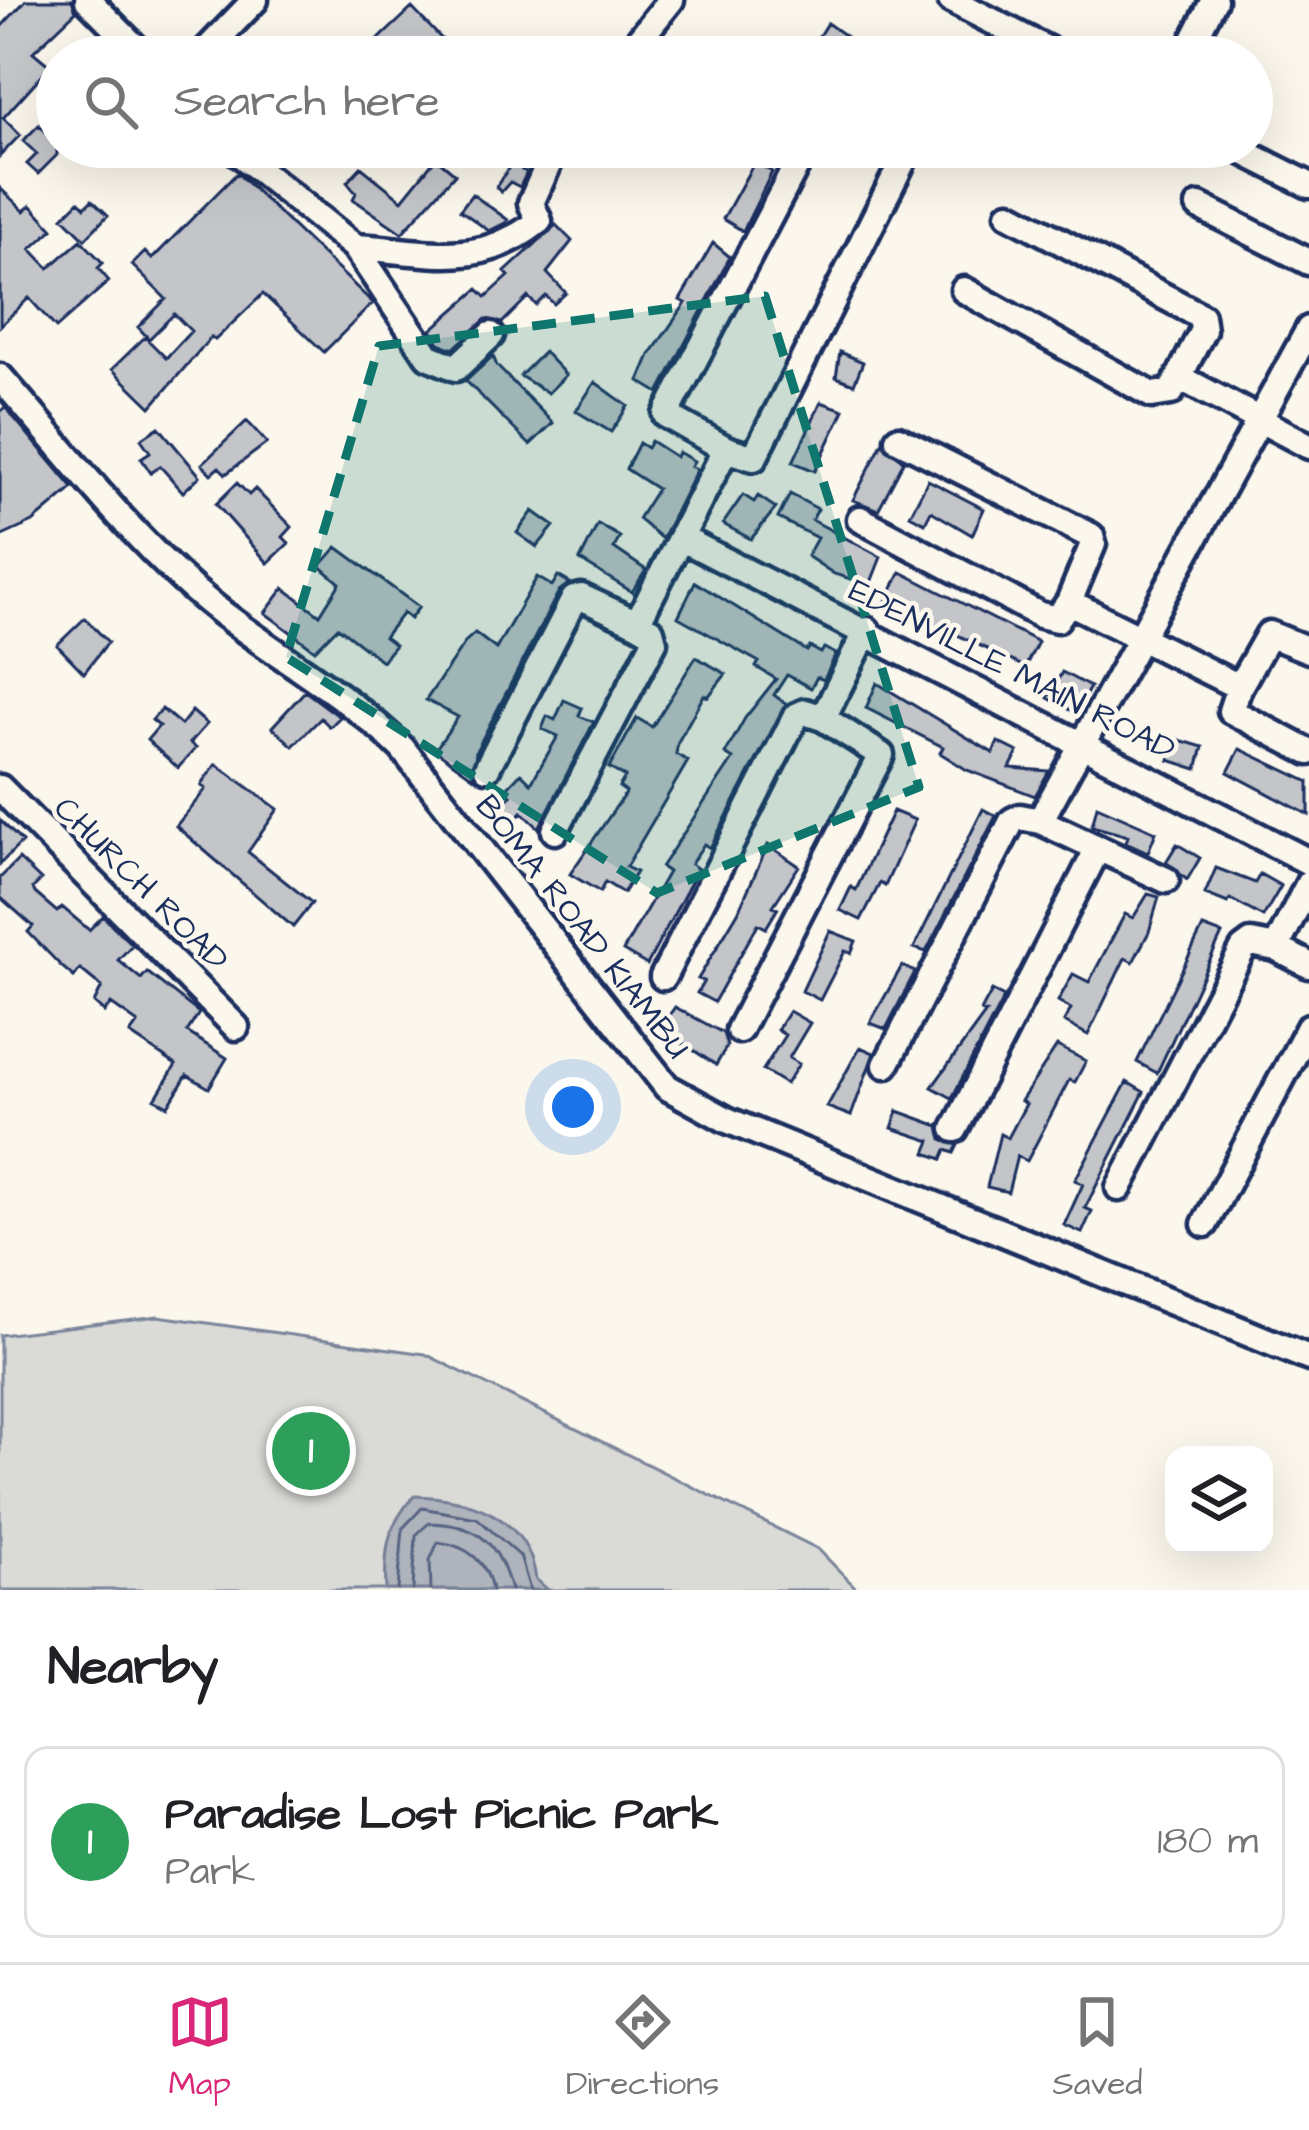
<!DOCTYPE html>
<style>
:root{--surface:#fff;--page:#f6f6f6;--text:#202124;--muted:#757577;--line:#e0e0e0;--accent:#db2777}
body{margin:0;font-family:"Architects Daughter",sans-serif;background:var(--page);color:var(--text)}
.controls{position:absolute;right:36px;bottom:36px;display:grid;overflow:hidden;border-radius:24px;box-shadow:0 12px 48px #0002}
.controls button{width:108px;height:108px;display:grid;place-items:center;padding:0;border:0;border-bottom:3px solid var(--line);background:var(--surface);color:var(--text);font:60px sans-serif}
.you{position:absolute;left:573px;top:1107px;width:42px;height:42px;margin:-30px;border:9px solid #fff;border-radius:50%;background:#1a73e8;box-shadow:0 0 0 18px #1a73e833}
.badge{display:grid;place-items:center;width:78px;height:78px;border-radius:50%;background:var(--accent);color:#fff;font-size:39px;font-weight:700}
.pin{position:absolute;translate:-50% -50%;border:6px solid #fff;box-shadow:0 3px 12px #0006}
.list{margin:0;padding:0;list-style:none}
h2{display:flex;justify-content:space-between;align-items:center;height:156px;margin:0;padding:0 48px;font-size:51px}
h2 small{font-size:39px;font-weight:400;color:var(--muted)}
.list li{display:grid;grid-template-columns:78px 1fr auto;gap:36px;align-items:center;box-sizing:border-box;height:192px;margin:0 24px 24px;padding:0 24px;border:3px solid var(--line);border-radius:24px}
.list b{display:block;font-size:45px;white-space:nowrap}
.list p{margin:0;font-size:39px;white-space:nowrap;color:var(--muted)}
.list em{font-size:39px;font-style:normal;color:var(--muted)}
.icon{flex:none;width:66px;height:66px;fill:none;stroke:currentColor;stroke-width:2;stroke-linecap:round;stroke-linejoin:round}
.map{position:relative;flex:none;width:1309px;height:1590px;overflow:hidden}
.search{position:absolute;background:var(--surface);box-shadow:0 12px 48px #0002;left:36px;right:36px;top:36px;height:132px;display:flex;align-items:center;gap:30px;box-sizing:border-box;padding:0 42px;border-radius:66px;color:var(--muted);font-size:45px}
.sheet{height:372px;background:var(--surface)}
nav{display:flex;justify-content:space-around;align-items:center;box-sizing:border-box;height:168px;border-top:3px solid var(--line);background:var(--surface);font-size:33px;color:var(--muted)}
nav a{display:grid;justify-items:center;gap:6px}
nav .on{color:var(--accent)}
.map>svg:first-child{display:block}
.green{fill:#dadad7;stroke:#7a849a;stroke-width:3}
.water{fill:#afb3bb;stroke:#747e96;stroke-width:3}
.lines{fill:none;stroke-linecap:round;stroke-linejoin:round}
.shore{stroke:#566483;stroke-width:3}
.building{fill:#c3c5c9;stroke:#1b2f5e;stroke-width:3}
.minor-casing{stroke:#1b2f5e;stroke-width:33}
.minor{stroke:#fbf7ec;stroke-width:24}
.marked{fill:#0f766e;fill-opacity:0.2;stroke:#0f766e;stroke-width:9;stroke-dasharray:24 15;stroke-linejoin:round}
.labels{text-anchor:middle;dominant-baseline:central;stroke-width:9;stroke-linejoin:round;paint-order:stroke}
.street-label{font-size:33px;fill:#1b2f5e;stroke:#fbf7ec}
</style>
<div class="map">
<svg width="1309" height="1590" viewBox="0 0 1309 1590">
<rect width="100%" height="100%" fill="#fbf7ec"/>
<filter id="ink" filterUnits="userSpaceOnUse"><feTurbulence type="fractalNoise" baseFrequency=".00833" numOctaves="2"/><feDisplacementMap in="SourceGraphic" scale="24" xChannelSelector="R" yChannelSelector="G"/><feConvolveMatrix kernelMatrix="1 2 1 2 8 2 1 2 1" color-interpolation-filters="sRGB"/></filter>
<g filter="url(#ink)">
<path class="green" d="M158 1316 425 1354 818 1549 858 1590H0V1335Z"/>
<path class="water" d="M414 1496C470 1497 528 1517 536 1579L548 1590H386C384 1550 387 1526 414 1496Z"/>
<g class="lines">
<path class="shore" d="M398 1590 403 1528 422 1508 477 1518 520 1556 530 1590
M413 1590 416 1535 429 1523C480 1524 499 1544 511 1590
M431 1590 430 1560 438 1542C468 1546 487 1561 492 1590"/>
</g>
<path class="building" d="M26 0H72L76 11 33 52 50 66 3 118 20 135 0 156V28Z
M412 8 459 57H360Z
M827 23 851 40 857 49 850 57H825L812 47Z
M39 125 57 144V155L38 174 27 164 37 154 23 141Z
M500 147H538L522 170 527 172 520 187 510 182 501 192 496 187 514 160Z
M436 158 455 174 402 233 353 199 356 193 347 182 361 167 402 200Z
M755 161 772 172 743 231 723 219Z
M237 173 373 303 324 352 263 294 215 340 211 337 151 407 112 369 145 337 166 358 191 331 174 314 149 339 138 327 166 299 132 265 145 252 152 259Z
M0 188 24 211 31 205 53 229 31 249 49 268 81 240 103 263 98 268 109 281 56 328 29 298 0 326Z
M472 194 508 220 505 223 489 231 460 210Z
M92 200 108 215 85 239 63 217 79 201 85 207Z
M556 225 572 241 547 273 566 293 554 304 546 296 536 305 528 297 502 323 486 319 453 349 439 343 431 330 478 289 486 297 509 276 505 272Z
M713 243 730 257 659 393 639 381 650 355 686 303 680 300Z
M544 352 566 375 548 393 520 376Z
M840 352 863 362 854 384 836 377Z
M493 356 497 366 553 423 530 445 466 381Z
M595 382 628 406 611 432 576 411Z
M821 402 844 410 815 471 793 462Z
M5 407 73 488 33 522 0 537V412Z
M247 421 267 443 226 474 219 467 211 474 202 464Z
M159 427 200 476 183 492 160 466 151 473 141 458 150 452 141 439Z
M651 441 676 457 678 452 694 461 691 466 697 469 662 539 638 519 657 489 626 469 639 443 647 448Z
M882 443 904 461 878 510 853 500Z
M928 480 984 509 972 535 931 511 925 523 910 515Z
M237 483 249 495 255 489 292 527 283 537 289 543 268 563 216 504Z
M790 494 818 509 812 520 881 557 870 585 834 574 807 556 817 538 778 518Z
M743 495 754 502 758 496 776 508 751 539 723 524Z
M533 511 554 526 537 547 517 533Z
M598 524 620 537 614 548 646 570 632 592 580 560Z
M337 547 419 607 410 619 403 613 384 637 395 645 382 661 338 627 315 650 265 613 284 588 320 615 340 583 320 566Z
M901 572 1038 642 1025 667 886 601Z
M558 576 570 583 559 591 476 751 473 777 435 750 458 717 426 700 466 641 475 633 496 649 537 577 552 586Z
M695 582 807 651 810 647 821 653 824 648 836 654 824 680 817 677 811 688 787 675 774 695 786 704 710 848 704 844 691 864 698 869 647 965 623 951 668 872 661 867 733 759 725 754 745 718 776 679 756 667 759 662 678 617Z
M85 618 108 642 84 673 57 645Z
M696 657 726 674 708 697 704 695 678 742 676 754 688 761 626 867 636 872 623 893 605 882 600 892 570 874 626 792 619 787 625 777 609 768 637 718 652 727Z
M1062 672 1090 687 1076 713 1048 698Z
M877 683 993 753 998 742 1018 752 1010 768 1049 771 1035 796 967 770 940 753 943 747 866 708Z
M305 691 340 717 330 727 321 718 293 746 272 727Z
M564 700 582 708 579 716 594 722 539 828 522 812 514 821 500 807 511 795 505 790 521 773 531 783 558 736 542 729 547 716 555 720Z
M162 709 181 725 192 711 207 724 190 743 196 748 178 768 147 740 159 726 152 720Z
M1176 739 1203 747 1197 769 1169 760Z
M1240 749 1309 782V815L1228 772Z
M216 764 278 809 248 852 312 903 293 927 176 826 206 789 201 785Z
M1097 806 1156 832 1148 852 1126 842 1128 836 1092 826Z
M983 809 996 816 926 952 914 948Z
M893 811 915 820 885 886 880 883 861 920 840 910 851 887 856 890Z
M0 820 22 842 0 864Z
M1177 844 1200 858 1187 880 1166 862Z
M768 845 799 866 773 906 778 908 766 928 758 924 714 1002 697 993 704 981 698 979 738 912Z
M19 859 41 880 33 888 35 893 57 912 62 907 89 930 103 916 132 945 118 960 141 979 147 972 199 1013 187 1032 227 1058 209 1088 187 1075 168 1106 155 1099 176 1065 130 1034 138 1023 111 1004 104 1012 94 1003 102 987 80 969 74 977 61 966 28 932 33 926 0 897V878Z
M1216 868 1255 883 1260 874 1281 886 1263 917 1230 899 1228 903 1205 894Z
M1148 894 1159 897 1149 932 1133 962 1125 958 1088 1035 1064 1022 1071 1009 1058 1001 1073 974 1089 982 1125 914 1133 918Z
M1203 927 1222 934 1157 1073 1137 1062Z
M830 931 856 941 851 953 845 951 820 1000 802 991Z
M902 966 915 972 886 1029 870 1023Z
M992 991 1004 997 952 1098 932 1087 986 1013 981 1011Z
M675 1007 723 1033 727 1046 716 1065 660 1028Z
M789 1011 810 1023 789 1058 799 1064 786 1084 763 1070 785 1035 777 1030Z
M1057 1046 1086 1061 1075 1082 1069 1080 1027 1161 1017 1156 1008 1192 987 1187 1000 1134 1008 1138 1026 1104 1021 1101Z
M860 1047 874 1053 851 1116 827 1107Z
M1127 1082 1144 1092 1085 1208 1092 1211 1082 1233 1064 1225 1083 1184 1075 1180Z
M898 1111 939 1126 942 1139 958 1145 954 1153 946 1150 942 1159 926 1153 931 1141 892 1128Z"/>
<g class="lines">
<defs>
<path id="minor" d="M88 0 145 57
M951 0 1062 57
M200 57 255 0
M625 57 671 0
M1185 57 1214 0
M231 147 355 247 428 356 456 368 491 335
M1234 147 1309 185
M1199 206 1309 262
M1009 214 1201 316 1203 330 1179 377 1309 446
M355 247C429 251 478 270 539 221L531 203 556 147
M964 290 1152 395 1171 392 1179 377
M0 377C60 445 117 520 184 581 252 644 337 684 402 748L667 1087 727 1120 1309 1358
M898 439 1091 536 1093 544 1069 602
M726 449 754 458 910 147
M860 519 1040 615 1057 619 1069 602 1239 687 1269 634 1309 650
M683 539 1309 862
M1239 687 1231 711 1309 752
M487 768 574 599 581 597 637 623 726 449 666 415 806 147
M0 788 236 1027
M1040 821 1309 329
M555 831 654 642 651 631 637 623
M1309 883 1276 948 1309 965
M663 977 796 716 805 712 823 718
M739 1030 881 755 823 718 867 630
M886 1065 1012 821 1020 817 1040 821 1166 880
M955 1129 1093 858V848
M1119 1188 1243 949 1251 943 1276 948
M1205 1224 1309 1027"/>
</defs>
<use href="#minor" class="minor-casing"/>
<use href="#minor" class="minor"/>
</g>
</g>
<path class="marked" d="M765 296 919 787 657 893 286 657 379 346Z"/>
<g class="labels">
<g class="street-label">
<text transform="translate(1012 670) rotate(27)">EDENVILLE MAIN ROAD</text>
<text transform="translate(141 884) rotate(45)">CHURCH ROAD</text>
<text transform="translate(582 927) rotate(52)">BOMA ROAD KIAMBU</text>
</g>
</g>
</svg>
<div class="controls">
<button><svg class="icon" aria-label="layers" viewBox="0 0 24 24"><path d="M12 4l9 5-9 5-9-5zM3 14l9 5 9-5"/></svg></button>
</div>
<div class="you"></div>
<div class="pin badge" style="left:311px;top:1451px;background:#2e9e5b">1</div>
<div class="search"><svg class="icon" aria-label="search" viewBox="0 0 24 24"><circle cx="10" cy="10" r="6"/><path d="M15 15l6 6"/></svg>Search here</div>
</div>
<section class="sheet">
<h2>Nearby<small></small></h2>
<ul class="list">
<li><span class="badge" style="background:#2e9e5b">1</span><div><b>Paradise Lost Picnic Park</b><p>Park</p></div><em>180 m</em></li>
</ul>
</section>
<nav>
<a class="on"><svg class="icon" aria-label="map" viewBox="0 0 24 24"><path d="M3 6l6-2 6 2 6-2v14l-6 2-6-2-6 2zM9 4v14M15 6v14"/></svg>Map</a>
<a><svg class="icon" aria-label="directions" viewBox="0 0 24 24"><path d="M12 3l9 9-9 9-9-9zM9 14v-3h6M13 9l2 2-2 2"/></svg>Directions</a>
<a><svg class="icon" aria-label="saved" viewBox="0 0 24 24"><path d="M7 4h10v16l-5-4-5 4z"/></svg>Saved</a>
</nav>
